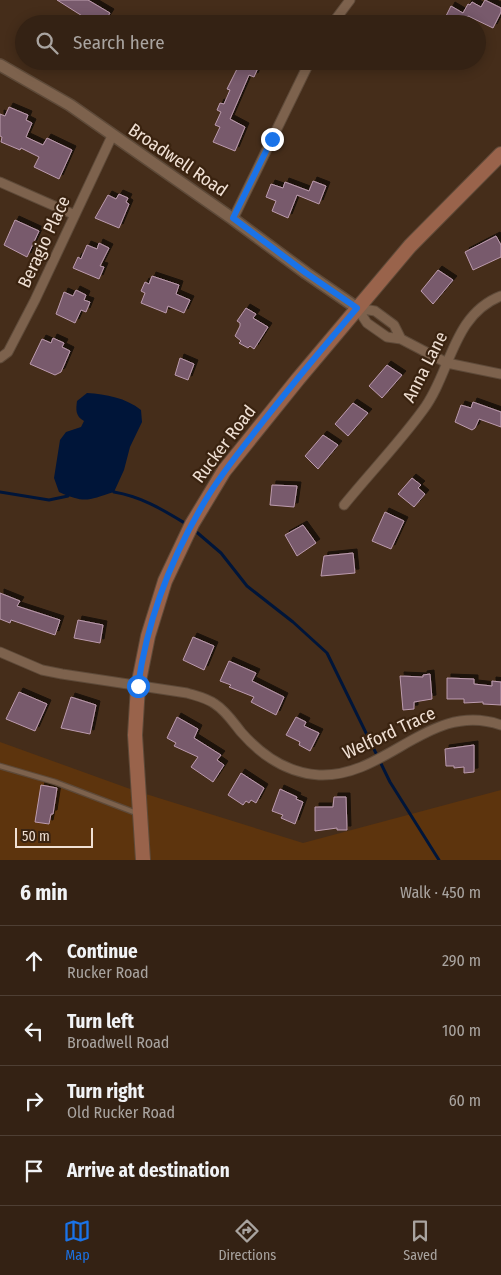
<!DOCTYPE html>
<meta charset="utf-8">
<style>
:root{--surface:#342214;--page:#3c2a1d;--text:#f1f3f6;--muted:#a9a4a0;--line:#4e3f34;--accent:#1a73e8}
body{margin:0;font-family:"Fira Sans Condensed",sans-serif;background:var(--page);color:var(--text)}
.scale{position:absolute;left:15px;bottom:12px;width:78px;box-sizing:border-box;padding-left:5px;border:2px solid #f0e0d4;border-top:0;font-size:14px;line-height:18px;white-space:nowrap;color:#f0e0d4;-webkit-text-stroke:4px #3a2310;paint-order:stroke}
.stop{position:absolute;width:15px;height:15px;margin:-11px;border:4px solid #1a73e8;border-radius:50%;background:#fff}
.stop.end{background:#1a73e8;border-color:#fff;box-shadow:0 1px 5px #0008}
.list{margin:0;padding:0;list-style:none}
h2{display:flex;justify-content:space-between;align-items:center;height:65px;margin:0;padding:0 20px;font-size:21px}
h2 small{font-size:16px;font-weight:400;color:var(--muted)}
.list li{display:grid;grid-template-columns:32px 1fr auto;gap:15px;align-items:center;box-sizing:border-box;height:70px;padding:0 20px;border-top:1px solid var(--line)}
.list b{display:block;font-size:19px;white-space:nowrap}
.list p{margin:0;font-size:16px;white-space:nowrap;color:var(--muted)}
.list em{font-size:16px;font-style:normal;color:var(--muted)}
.icon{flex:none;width:28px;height:28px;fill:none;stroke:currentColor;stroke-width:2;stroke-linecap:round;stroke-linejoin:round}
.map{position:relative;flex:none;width:501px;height:860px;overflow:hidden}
.search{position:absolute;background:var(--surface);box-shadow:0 2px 12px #0003;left:15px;right:15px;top:15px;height:55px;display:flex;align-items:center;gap:12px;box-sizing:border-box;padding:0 18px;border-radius:28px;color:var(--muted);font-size:19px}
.sheet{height:345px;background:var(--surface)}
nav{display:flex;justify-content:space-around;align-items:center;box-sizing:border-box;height:70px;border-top:1px solid var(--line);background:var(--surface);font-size:14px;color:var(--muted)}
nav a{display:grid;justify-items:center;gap:2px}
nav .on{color:var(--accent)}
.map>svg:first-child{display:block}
.green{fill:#5d340d}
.water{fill:#001539}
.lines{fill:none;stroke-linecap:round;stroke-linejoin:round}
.stream{stroke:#001539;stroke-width:3}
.building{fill:#785a6c;stroke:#bc9bae;filter:url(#shadow)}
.service-casing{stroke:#5e4a39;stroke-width:7}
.minor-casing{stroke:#5e4a39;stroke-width:11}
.tertiary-casing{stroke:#5e4a39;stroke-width:14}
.secondary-casing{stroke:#5e4a39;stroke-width:16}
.service{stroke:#7d624d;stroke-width:4.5}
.minor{stroke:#7d624d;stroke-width:9}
.tertiary{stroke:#7d624d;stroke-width:11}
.secondary{stroke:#99634b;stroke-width:14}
.route{stroke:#1a73e8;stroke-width:6}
.labels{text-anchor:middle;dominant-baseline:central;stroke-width:4.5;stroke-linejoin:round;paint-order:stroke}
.street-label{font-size:18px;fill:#f0e0d4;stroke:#3a2310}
</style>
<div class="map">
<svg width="501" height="860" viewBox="0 0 501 860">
<defs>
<filter id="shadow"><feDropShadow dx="4" dy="-4" stdDeviation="0" flood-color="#0009"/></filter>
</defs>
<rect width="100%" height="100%" fill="#452d1a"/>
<path class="green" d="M0 742 133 790 303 843 501 790V860H0Z"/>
<path class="water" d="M87 393C106 394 126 398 141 410L142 422 130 447 124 470 114 492C88 500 86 504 59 492L54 478 60 440 66 432 81 427 84 421C75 416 76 409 77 401Z"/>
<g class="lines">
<path class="stream" d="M0 492 49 500 68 496
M114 492C143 497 163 510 188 525
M193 529 221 553 247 586 293 622 327 653 390 782 439 860"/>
</g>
<path class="building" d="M57 0H88L110 13 103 24H99L88 17 87 19Z
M485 0 501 8V12L493 28 468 16 464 24H442L451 6 463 13 468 4 470 5 472 2 481 7Z
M241 61H261L254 77 249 75 230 119 245 127 235 151 213 142 220 127 215 125 221 112 217 110 220 103 224 104 230 90 227 89Z
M9 107 28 115 26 120 32 123 26 137 43 145 47 138 72 150 59 179 34 167 39 157 21 148 20 150 1 142 2 137 0 136V114L5 116Z
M313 181 326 186 319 204 297 195 288 218 272 211 276 201 266 197 271 184 283 188 285 182 309 191Z
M119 194 128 198 126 202 129 204 119 228 95 218 108 195 116 199Z
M15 220 39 231 27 257 4 245Z
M496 236 501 245V257L473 270 465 252Z
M99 243 109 248 100 266 104 267 99 279 73 268 78 257 81 259 87 245 97 249Z
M438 270 453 280 433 304 421 291Z
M152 276 179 285 176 294 190 300 184 313 168 306 166 313 141 303 145 293 141 291 145 282 149 284Z
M76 290 86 295 84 300 90 302 86 312 81 310 75 323 56 314 64 292 73 296Z
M246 308 256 314 253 318 268 327 254 349 250 346 248 348 239 343 241 341 235 336 240 326V323L237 321Z
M53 338 64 343 62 347 70 351 61 372 55 375 30 364 42 339 51 343Z
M180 358 194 364 188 380 175 375Z
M387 365 402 375 382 398 369 386Z
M473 402 501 412V427L479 419 475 428 472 430 455 422 461 405 471 408Z
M353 403 368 413 348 436 335 424Z
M323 435 338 445 318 469 305 456Z
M412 478 421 485 418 488 425 494 414 507 398 494Z
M272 485 297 486 294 507 270 505Z
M385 512 404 521 391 549 372 541Z
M303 525 316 543 297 556 285 535Z
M353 553 355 573 321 576 324 556Z
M0 593 20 601 17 606 60 620 55 635 11 620 10 623 0 619Z
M78 620 103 625 100 643 74 638Z
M193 637 214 646 204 670 183 660Z
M229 661 256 673 252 681 284 697 276 715 251 702 254 697 229 687 231 685 220 681Z
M430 674 432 699 414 702V709L403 710 400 676 423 677V675Z
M447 678 474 679V684L492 686V681L501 682V705L483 704V702L464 703V699H447Z
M19 692 47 704 35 731 6 719Z
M71 697 96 705 90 734 61 728Z
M177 717 198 729 194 738 221 755 217 760 224 765 213 782 191 767 198 757 174 746 176 743 167 738Z
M296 717 306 722 304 726 319 733 310 751 299 745 300 742 286 735Z
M474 745V772L464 773V767L454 768V766H446L445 749Z
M241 773 264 788 256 803 251 800 249 803 246 801 243 805 228 795Z
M41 785 57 788 53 814H51L49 824 35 822Z
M280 789 297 797 296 799 303 802 295 824 281 818 283 815 272 811Z
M334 797H346L347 830H337V828L315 831V807H333Z"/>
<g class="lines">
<defs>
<path id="service" d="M0 766 55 782 139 814"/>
<path id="minor" d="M332 24 350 0
M0 182 75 215
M233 219 310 61
M357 308 367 323 387 337 401 339 447 363 501 374
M357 308 375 311 394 325 401 339
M0 358 8 352 35 300 112 136
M344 505C370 473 399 443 423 410 451 373 452 315 501 296
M0 652 42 670 62 674 187 693C197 696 207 698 215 704 226 711 233 722 241 732 262 756 287 773 319 775 387 778 430 700 501 725"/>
<path id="tertiary" d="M0 65 70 105 233 219 306 273 357 308"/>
<path id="secondary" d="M143 860 135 735 138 686 148 636 165 581 192 524 224 471 298 379 410 246 501 154"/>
</defs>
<use href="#service" class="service-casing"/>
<use href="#minor" class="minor-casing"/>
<use href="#tertiary" class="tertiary-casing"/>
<use href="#secondary" class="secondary-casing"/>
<use href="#service" class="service"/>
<use href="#minor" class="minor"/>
<use href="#tertiary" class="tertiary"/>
<use href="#secondary" class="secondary"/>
</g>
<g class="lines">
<path class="route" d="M138 686C147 621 171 558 205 501 222 472 244 446 265 419 295 381 326 344 357 308L306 273 233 218 272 139"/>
</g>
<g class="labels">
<g class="street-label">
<text transform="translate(178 160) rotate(34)">Broadwell Road</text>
<text transform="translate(44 242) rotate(-65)">Beragio Place</text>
<text transform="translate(425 367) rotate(-63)">Anna Lane</text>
<text transform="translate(224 444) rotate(-53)">Rucker Road</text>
<text transform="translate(389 733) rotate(-25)">Welford Trace</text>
</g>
</g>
</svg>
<div class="scale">50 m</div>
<div class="stop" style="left:138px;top:686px"></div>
<div class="stop end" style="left:272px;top:139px"></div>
<div class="search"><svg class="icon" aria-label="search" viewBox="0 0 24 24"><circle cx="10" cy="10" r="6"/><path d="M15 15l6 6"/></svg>Search here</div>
</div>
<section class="sheet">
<h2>6 min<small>Walk · 450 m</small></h2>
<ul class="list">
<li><svg class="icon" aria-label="ahead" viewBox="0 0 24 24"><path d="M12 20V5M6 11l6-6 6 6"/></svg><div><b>Continue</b><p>Rucker Road</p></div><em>290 m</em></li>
<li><svg class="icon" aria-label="left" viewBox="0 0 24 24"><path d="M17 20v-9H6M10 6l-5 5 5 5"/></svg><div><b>Turn left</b><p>Broadwell Road</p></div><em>100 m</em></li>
<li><svg class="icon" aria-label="right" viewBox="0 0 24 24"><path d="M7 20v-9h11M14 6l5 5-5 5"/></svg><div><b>Turn right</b><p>Old Rucker Road</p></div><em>60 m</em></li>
<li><svg class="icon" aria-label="arrive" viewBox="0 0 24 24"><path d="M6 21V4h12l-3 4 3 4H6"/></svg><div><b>Arrive at destination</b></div></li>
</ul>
</section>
<nav>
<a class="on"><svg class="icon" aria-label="map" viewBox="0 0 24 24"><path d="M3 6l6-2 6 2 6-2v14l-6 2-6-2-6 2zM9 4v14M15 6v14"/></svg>Map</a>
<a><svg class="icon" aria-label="directions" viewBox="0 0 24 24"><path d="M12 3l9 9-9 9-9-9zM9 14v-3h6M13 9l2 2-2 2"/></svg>Directions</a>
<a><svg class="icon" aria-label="saved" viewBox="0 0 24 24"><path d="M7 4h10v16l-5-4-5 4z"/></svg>Saved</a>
</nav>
